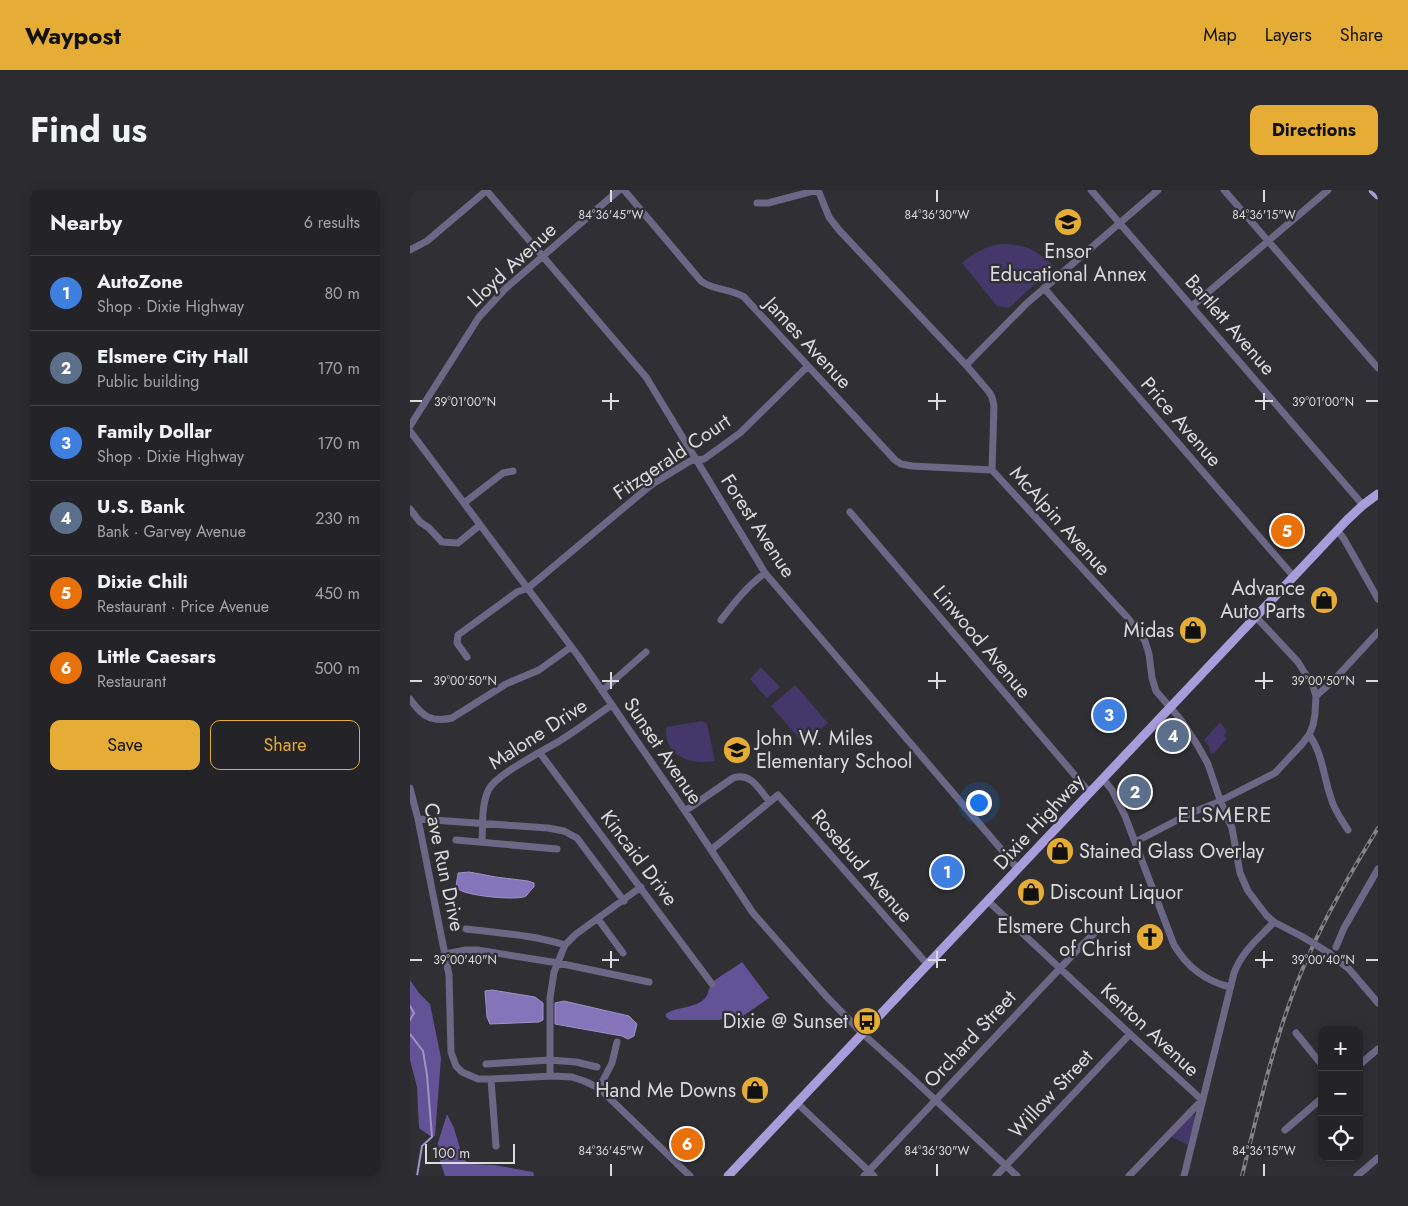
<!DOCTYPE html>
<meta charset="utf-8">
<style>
:root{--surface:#242327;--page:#2c2b2f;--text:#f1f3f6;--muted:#a3a4a7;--line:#414044;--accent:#e5ad35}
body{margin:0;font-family:Jost,sans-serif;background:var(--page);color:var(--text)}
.controls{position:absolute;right:15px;bottom:15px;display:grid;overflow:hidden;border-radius:10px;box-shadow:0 2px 12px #0003}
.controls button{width:45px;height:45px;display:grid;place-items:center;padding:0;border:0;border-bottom:1px solid var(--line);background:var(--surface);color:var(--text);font:25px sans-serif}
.scale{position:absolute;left:15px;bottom:12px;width:90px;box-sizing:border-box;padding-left:5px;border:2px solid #dbdadd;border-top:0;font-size:14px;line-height:18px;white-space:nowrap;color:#dbdadd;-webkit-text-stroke:4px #302f34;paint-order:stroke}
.you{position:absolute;left:568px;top:612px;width:18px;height:18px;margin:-12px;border:4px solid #fff;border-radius:50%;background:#1a73e8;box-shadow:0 0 0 8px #1a73e833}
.badge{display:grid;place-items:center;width:32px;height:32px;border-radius:50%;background:var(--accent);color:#fff;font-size:16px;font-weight:700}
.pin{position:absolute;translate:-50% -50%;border:2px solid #fff;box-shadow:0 1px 5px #0006}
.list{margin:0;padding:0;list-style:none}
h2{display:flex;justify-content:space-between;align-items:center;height:65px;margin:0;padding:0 20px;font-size:21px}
h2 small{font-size:16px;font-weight:400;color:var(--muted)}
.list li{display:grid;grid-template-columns:32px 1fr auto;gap:15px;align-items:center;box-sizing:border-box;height:75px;padding:0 20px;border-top:1px solid var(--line)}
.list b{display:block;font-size:19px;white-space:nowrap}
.list p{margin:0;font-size:16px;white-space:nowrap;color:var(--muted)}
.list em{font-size:16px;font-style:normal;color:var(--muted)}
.actions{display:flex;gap:10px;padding:15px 20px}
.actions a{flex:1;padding:11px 0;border:1px solid var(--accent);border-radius:10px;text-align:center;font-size:18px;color:var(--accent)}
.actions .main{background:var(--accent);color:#111}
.icon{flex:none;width:28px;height:28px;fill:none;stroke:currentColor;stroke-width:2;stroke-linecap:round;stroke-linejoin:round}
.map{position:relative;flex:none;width:968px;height:986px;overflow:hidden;border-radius:10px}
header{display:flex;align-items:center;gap:30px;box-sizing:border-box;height:70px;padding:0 25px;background:var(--accent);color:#111}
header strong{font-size:24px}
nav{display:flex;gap:28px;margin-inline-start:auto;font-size:18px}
.intro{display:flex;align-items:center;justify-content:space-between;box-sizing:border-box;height:120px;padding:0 30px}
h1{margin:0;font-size:35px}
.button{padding:12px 22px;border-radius:10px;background:var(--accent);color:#111;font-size:18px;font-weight:700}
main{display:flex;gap:30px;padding:0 30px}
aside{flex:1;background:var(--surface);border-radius:10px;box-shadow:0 2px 12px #0003}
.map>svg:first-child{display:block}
.green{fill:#433869}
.forest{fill:#625396}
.water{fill:#8475bb;stroke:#9e93c5}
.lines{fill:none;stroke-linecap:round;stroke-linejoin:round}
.stream{stroke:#9e93c5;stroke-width:2}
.minor{stroke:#6c6785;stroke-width:7}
.major{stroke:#a89ddb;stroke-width:9}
.rail-casing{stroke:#858488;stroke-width:4}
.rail{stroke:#302f34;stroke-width:2;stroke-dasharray:5.5;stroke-linecap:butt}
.minor-bridge{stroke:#6c6785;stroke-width:7}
.ticks{fill:none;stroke:#dbdadd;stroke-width:2}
.labels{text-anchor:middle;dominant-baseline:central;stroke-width:4.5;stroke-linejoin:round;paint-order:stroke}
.poi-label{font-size:20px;fill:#dbdadd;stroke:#302f34;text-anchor:end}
.street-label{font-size:20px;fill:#dbdadd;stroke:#302f34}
.quarter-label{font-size:22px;letter-spacing:1px;fill:#d3d2d8;stroke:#302f34}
.ticks-label{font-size:12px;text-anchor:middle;fill:#dbdadd;stroke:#302f34;stroke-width:4.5;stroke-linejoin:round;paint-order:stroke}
</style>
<header>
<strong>Waypost</strong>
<nav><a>Map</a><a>Layers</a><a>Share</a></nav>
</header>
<div class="intro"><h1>Find us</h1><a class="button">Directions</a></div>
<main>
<aside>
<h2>Nearby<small>6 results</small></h2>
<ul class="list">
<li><span class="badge" style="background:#3f7fe0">1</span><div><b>AutoZone</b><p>Shop · Dixie Highway</p></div><em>80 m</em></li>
<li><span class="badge" style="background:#5c6f8a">2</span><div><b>Elsmere City Hall</b><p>Public building</p></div><em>170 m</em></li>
<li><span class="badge" style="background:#3f7fe0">3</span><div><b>Family Dollar</b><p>Shop · Dixie Highway</p></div><em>170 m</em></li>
<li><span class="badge" style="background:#5c6f8a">4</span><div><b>U.S. Bank</b><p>Bank · Garvey Avenue</p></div><em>230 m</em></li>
<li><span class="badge" style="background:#e8710a">5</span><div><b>Dixie Chili</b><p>Restaurant · Price Avenue</p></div><em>450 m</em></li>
<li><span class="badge" style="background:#e8710a">6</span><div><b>Little Caesars</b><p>Restaurant</p></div><em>500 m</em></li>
</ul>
<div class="actions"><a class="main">Save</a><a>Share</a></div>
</aside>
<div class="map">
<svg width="968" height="986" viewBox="0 0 968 986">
<rect width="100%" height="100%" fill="#302f34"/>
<path class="green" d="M590 54C615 54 626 60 644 76L599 118 587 116 552 73C563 63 575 57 590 54Z
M351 477 370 497 357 508 340 489Z
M385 495 418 533 394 554 361 516Z
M292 531 297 534 305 571C288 574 266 571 258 553 256 548 256 543 256 537Z
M810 532C814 535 814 539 817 541L814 546 817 548 804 563 801 564 799 557 794 550Z
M783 924 785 927 778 955 760 946Z"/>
<path class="forest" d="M332 772 359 808 333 826H326L309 830H260L256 827V824C267 816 283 819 293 810 299 806 298 798 302 793 308 787 324 778 332 772Z
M0 790 9 803 20 814 31 868 25 946 22 947 9 938 7 897 0 870Z
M37 924 44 938 53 969 60 974 84 975 123 982 124 986H35L26 959Z"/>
<path class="water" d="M59 682 86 687 118 691 124 693V697C121 699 119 703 116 706 109 711 53 706 47 698 45 694 48 688 48 683Z
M82 800 125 807 133 813V830L129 832 80 834 77 827 75 801Z
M154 811 219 826 227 834 224 846 218 849 212 846 145 834V813Z"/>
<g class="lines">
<path class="stream" d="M0 816 4 823 0 830
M0 844 13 861 17 885 22 947 12 956 7 986"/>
<path class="minor" d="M76 0 236 187 355 383 608 679
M214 0 291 91C304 101 320 98 334 107L485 270 491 274 502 276 582 280
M408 0 419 27 429 40 556 175 579 202 582 207 584 216 582 280 717 427 731 445 735 451 739 464 742 488 746 501 771 530 788 556 798 574 810 610 822 638 830 683 838 701 857 726 864 732 893 747
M681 0 953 315
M814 0 968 178
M347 13H358L407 0
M0 60 17 51 77 0
M634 98 884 387
M782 116 918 0
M556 175 616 114 748 0
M0 236 69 127 95 99 209 0
M0 241 169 467 275 621 343 723 416 806 453 844 490 877 607 986
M54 313 93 283 103 281
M0 319 10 332 19 338 32 352 48 353 70 335
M440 322 680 603
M927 340 934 349 968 409
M311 430C324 413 337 396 355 383
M57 467 47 453 48 445 107 402 118 398 241 295 280 271 294 269 330 243 397 177
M192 501 236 462
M906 506 923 491 968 442
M0 509C12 526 21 533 42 528L96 494 129 480 161 457
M899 545C912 561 914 589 921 608 924 620 932 630 938 640
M130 563 302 794
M693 589 702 600 715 626 764 755C777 777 795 791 820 797
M0 598 8 629 39 785 41 862 46 876 52 882 68 889H81L143 886 162 887 174 891 189 898 280 986
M275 621 323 588C342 582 349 600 360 612
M8 629 138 638 154 641 167 648 214 711
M46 650 147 659
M72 652C73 635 71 614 79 599 87 584 135 560 151 550 169 539 185 526 202 515
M725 652 781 623 806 613 865 583 892 554 899 545 903 535 905 524 906 506 903 496 888 472 846 427
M301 660 368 605 518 775
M578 711 720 844 792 910 719 986
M188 729 213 763
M56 739C89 743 123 745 155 755
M926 757 934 738 968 679
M919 763 939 779 968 813
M35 764 56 760H67L148 773 239 792
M886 843 912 875
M76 874 140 870 166 872 187 877
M949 875 968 859
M140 885V808L144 782 155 755 166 744 231 697
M81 889 86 956
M189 898 202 873 207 852
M387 913 464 986
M875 940 912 908
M454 986 672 755 691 737
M586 986 720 844
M774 986 824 783C832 761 849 748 864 732
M947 986 968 968"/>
<path class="major" d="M963 0 968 5
M318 986 937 330 953 315 968 304"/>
<defs>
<path id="rail" d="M832 986C851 909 868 830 902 758 921 716 944 677 968 638"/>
</defs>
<use href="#rail" class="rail-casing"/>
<use href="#rail" class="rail"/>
<path class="minor-bridge" d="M893 747 919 763"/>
</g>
<path class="ticks" d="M201 0V12M527 0V12M854 0V12M201 203V220M527 203V220M854 203V220M0 211H12M192 211H209M518 211H536M845 211H863M956 211H968M201 482V499M527 482V499M854 482V499M0 491H12M192 491H209M518 491H536M845 491H863M956 491H968M201 761V778M527 761V778M854 761V778M0 770H12M192 770H209M518 770H536M845 770H863M956 770H968M201 974V986M527 974V986M854 974V986"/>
<defs>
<symbol id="school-disc" viewBox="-11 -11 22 22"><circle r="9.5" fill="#e5ad35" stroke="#302f34"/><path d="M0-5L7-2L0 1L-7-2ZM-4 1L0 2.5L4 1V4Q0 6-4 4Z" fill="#111"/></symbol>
<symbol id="shop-disc" viewBox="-11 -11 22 22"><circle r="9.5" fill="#e5ad35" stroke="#302f34"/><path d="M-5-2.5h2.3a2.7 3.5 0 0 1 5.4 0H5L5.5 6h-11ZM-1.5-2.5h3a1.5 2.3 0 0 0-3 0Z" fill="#111"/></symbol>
<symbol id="church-disc" viewBox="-11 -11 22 22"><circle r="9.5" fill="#e5ad35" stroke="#302f34"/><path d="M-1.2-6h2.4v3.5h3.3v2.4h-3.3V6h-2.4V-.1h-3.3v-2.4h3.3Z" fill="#111"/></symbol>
<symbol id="bus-disc" viewBox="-11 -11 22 22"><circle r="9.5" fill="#e5ad35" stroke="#302f34"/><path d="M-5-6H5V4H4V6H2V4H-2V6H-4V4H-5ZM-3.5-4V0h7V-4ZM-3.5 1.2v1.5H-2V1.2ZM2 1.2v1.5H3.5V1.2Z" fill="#111"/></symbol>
</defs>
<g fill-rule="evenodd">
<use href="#school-disc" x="642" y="16" width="32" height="32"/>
<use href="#shop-disc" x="898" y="394" width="32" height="32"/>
<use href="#shop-disc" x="767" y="424" width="32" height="32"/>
<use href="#school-disc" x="311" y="544" width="32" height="32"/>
<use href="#shop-disc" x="634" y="645" width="32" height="32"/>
<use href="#shop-disc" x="605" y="686" width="32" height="32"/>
<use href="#church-disc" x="724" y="731" width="32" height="32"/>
<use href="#bus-disc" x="441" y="815" width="32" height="32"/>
<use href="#shop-disc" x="329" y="884" width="32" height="32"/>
</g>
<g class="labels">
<g class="poi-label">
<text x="658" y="61" text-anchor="middle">Ensor<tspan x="658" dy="23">Educational Annex</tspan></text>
<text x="895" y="398">Advance<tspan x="895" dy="23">Auto Parts</tspan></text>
<text x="764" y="440">Midas</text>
<text x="346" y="548" text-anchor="start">John W. Miles<tspan x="346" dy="23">Elementary School</tspan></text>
<text x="669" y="661" text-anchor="start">Stained Glass Overlay</text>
<text x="640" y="702" text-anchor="start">Discount Liquor</text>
<text x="721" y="736">Elsmere Church<tspan x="721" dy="23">of Christ</tspan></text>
<text x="438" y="831">Dixie @ Sunset</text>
<text x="326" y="900">Hand Me Downs</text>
</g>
<g class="street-label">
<text transform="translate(102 75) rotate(-43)">Lloyd Avenue</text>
<text transform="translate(820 135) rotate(49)">Bartlett Avenue</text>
<text transform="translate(398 153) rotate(47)">James Avenue</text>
<text transform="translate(771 232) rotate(49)">Price Avenue</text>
<text transform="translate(262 267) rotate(-34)">Fitzgerald Court</text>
<text transform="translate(650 331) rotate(48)">McAlpin Avenue</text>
<text transform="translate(348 336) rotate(57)">Forest Avenue</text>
<text transform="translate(572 452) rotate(50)">Linwood Avenue</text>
<text transform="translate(128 544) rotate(-33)">Malone Drive</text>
<text transform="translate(253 561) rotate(56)">Sunset Avenue</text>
<text transform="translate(629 632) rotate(-47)">Dixie Highway</text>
<text transform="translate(229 668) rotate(53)">Kincaid Drive</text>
<text transform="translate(452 676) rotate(49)">Rosebud Avenue</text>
<text transform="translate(34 677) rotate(78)">Cave Run Drive</text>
<text transform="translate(740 840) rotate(43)">Kenton Avenue</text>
<text transform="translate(560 849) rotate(-47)">Orchard Street</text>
<text transform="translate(641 904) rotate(-47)">Willow Street</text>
</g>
<g class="quarter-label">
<text x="815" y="624">ELSMERE</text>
</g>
</g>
<g class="ticks-label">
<text x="201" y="29">84°36'45"W</text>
<text x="527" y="29">84°36'30"W</text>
<text x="854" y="29">84°36'15"W</text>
<text x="55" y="216">39°01'00"N</text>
<text x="913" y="216">39°01'00"N</text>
<text x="55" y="495">39°00'50"N</text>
<text x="913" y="495">39°00'50"N</text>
<text x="55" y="774">39°00'40"N</text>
<text x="913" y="774">39°00'40"N</text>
<text x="201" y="965">84°36'45"W</text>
<text x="527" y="965">84°36'30"W</text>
<text x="854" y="965">84°36'15"W</text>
</g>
</svg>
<div class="controls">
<button>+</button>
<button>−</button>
<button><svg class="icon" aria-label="locate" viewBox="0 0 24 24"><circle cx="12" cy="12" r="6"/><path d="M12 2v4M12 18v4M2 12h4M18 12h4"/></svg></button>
</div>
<div class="scale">100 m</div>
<div class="you"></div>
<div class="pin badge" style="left:537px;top:682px;background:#3f7fe0">1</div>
<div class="pin badge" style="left:725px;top:602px;background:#5c6f8a">2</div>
<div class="pin badge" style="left:699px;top:525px;background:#3f7fe0">3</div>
<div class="pin badge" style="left:763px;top:546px;background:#5c6f8a">4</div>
<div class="pin badge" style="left:877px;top:341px;background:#e8710a">5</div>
<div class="pin badge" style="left:277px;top:954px;background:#e8710a">6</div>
</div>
</main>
